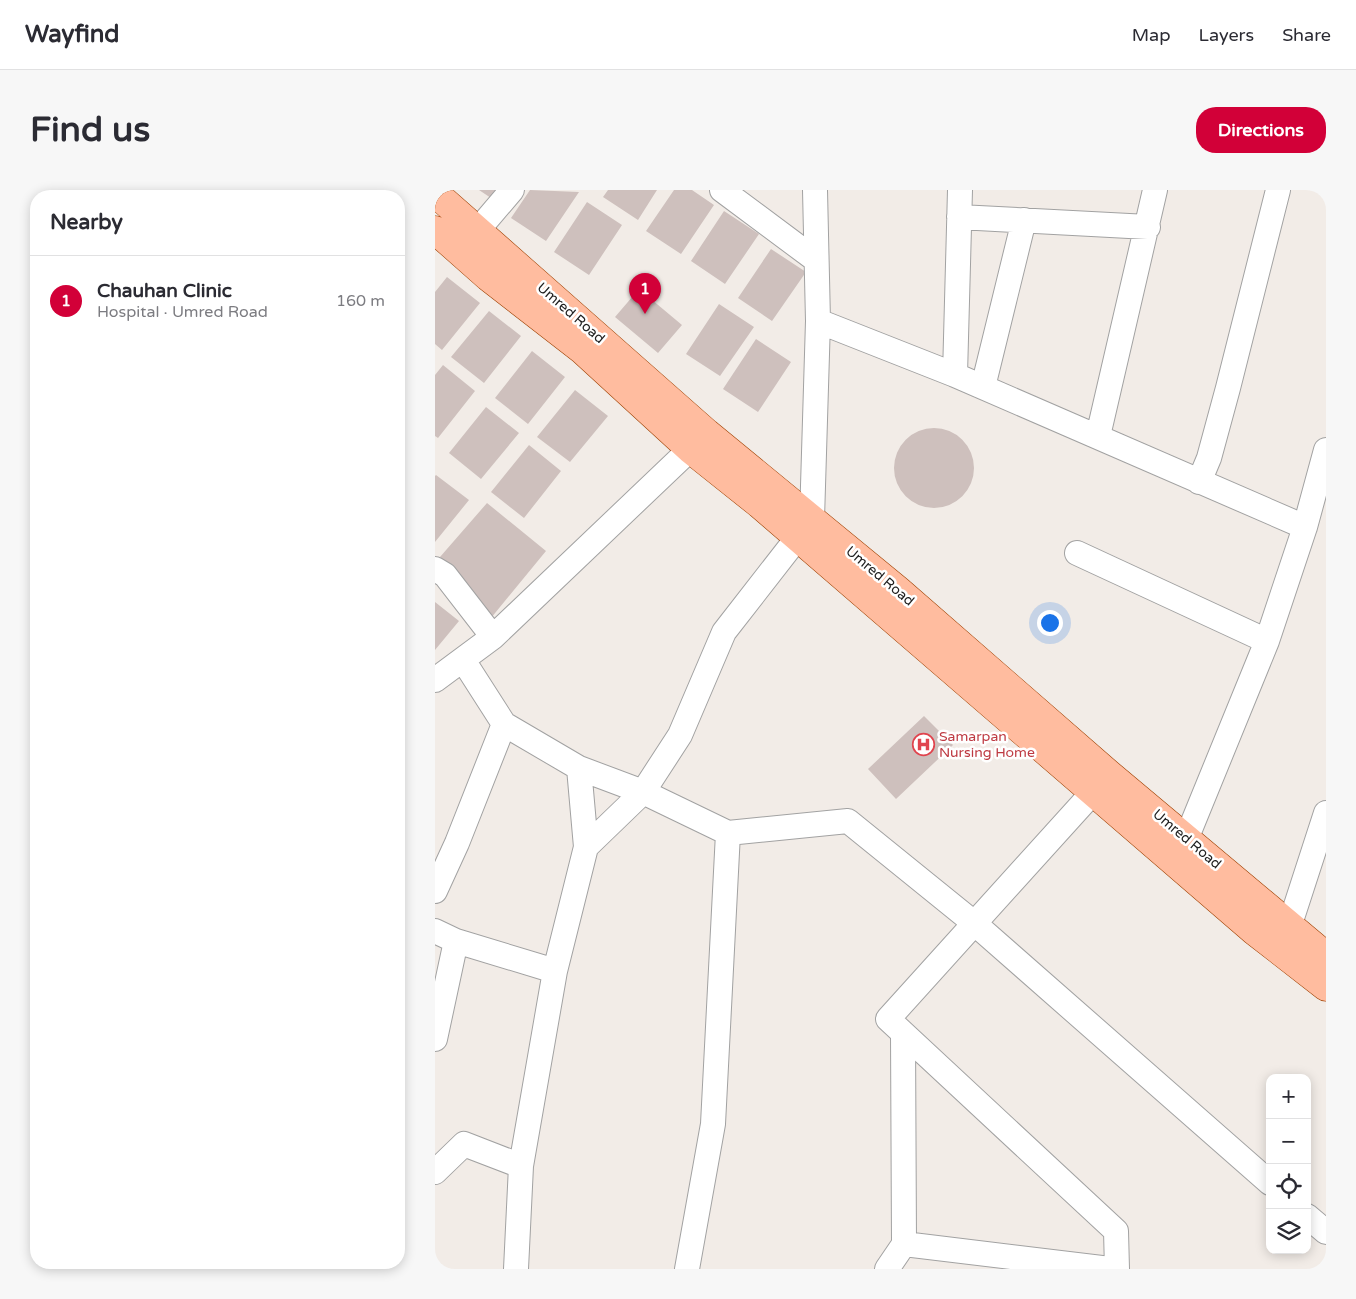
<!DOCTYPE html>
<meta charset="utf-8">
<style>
:root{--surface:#fff;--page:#f7f7f7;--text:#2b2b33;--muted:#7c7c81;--line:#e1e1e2;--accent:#d20038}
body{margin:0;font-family:"Varela Round",sans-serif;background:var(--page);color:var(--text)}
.controls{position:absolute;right:15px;bottom:15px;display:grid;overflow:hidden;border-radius:10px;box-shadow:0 2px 12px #0003}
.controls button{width:45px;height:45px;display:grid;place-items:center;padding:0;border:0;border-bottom:1px solid var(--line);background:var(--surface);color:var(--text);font:25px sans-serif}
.you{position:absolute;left:614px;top:432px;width:18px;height:18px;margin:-12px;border:4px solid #fff;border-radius:50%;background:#1a73e8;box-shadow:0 0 0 8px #1a73e833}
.badge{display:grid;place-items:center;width:32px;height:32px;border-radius:50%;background:var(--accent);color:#fff;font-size:16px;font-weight:700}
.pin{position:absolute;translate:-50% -41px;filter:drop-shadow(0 1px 2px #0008)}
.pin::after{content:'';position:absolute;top:26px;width:18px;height:15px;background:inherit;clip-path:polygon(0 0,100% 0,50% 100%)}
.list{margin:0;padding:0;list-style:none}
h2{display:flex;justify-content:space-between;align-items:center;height:65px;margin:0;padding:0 20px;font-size:21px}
h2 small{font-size:16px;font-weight:400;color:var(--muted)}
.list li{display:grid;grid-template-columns:32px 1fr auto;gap:15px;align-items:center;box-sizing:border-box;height:90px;padding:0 20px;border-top:1px solid var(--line)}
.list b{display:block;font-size:19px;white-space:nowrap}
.list p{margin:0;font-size:16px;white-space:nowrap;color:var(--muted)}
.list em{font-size:16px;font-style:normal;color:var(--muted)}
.icon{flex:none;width:28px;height:28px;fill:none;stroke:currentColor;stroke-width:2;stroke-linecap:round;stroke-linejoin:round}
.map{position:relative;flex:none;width:891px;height:1079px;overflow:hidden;border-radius:20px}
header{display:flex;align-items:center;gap:30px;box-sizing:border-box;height:70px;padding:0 25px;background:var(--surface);border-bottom:1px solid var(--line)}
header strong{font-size:24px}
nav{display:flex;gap:28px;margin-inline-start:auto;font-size:18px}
.intro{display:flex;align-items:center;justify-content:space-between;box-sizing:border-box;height:120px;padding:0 30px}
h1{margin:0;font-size:35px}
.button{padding:12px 22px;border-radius:20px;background:var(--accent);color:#fff;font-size:18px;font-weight:700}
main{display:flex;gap:30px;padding:0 30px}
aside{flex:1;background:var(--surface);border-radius:20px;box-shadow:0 2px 12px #0003}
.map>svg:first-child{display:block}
.building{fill:#cec0bd}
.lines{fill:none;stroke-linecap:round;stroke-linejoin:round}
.minor-casing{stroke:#a2a2a2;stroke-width:26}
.primary-casing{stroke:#9e4000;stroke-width:29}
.minor{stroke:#fff;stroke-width:24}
.primary{stroke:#ffbc9f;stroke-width:28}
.labels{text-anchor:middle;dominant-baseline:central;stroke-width:5;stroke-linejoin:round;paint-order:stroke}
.street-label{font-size:14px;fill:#212121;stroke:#fff}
.health-label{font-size:14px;fill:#be3a42;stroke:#fff;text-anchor:start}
</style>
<header>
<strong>Wayfind</strong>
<nav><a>Map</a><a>Layers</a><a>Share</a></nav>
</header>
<div class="intro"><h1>Find us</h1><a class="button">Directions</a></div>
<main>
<aside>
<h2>Nearby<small></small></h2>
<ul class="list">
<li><span class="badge">1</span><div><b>Chauhan Clinic</b><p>Hospital · Umred Road</p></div><em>160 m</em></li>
</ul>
</aside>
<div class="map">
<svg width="891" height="1079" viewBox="0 0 891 1079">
<rect width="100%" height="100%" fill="#f2ece7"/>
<path class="building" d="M44 0H67L59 10Z
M95 0 144 2 111 51 76 28Z
M173 0H222L203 30 168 7Z
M239 0H257L279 15 246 64 211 41Z
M152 12 187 35 154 85 119 62Z
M289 21 324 44 290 94 256 71Z
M336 59 371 82 337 131 303 108Z
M12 87 45 113 7 160 0 154V102Z
M204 99 247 135 223 163 180 127Z
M284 114 319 137 285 186 251 164Z
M54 121 86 146 49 193 16 167Z
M321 149 356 172 323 222 288 199Z
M97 161 130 187 93 234 60 208Z
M8 175 40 201 3 248 0 246V185Z
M140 200 173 226 135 272 102 247Z
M51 217 84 243 46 289 14 263Z
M459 278a40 40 0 1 1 80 0a40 40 0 1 1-80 0Z
M94 255 126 281 89 328 56 302Z
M1 285 34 310 0 352V286Z
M52 313 111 361 56 428 5 367Z
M0 412 24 431 0 460Z
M489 526 518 555 461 609 433 579Z"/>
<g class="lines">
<defs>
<path id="minor" d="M287 0 381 70
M524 27 713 37
M42 41 77 0
M383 131 520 185 870 337 891 260
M520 185 525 0
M548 197 589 30
M663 246 720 0
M764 292 774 268 793 198 843 0
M642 363 832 451
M0 379 10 385 58 447
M28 470 69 534 144 578 208 602 245 545 289 442 377 329 383 131 380 0
M0 490 58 447 269 246
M144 578 151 657
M670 589 453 829 681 1041 682 1079
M745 664 832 451 870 337
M0 701 22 653 69 534
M855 734 891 623
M0 741 21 751 120 781 151 657 208 602 293 643 413 631 539 733 835 993
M468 844 469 1054 675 1079
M0 849 21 751
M86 976 120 781
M0 982 29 954 86 976 81 1079
M872 1026 891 1042
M252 1079 278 934 293 643
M452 1079 469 1054"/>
<path id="primary" d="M0 3 272 243 463 400 674 584 891 766
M0 40 53 87 147 160 255 259 324 314 819 741 891 797"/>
</defs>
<use href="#minor" class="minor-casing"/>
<use href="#primary" class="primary-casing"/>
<use href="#minor" class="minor"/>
<use href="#primary" class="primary"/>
</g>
<defs>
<symbol id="hospital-ring" viewBox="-11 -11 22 22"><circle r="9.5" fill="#fff" stroke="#e0444e" stroke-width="1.5"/><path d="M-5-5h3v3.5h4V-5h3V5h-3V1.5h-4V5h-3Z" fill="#e0444e"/></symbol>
</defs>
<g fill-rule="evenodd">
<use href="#hospital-ring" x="476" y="542" width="25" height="25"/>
</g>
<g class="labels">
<g class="street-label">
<text transform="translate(136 123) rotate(41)">Umred Road</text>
<text transform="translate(445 386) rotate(40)">Umred Road</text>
<text transform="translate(752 649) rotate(40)">Umred Road</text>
</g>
<g class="health-label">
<text x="504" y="546">Samarpan<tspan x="504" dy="16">Nursing Home</tspan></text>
</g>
</g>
</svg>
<div class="controls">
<button>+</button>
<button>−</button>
<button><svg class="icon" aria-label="locate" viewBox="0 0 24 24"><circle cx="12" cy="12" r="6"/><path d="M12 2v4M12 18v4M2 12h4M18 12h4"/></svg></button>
<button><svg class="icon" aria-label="layers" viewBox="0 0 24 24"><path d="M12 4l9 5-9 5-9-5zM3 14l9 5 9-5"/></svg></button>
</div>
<div class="you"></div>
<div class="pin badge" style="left:210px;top:124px">1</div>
</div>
</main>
